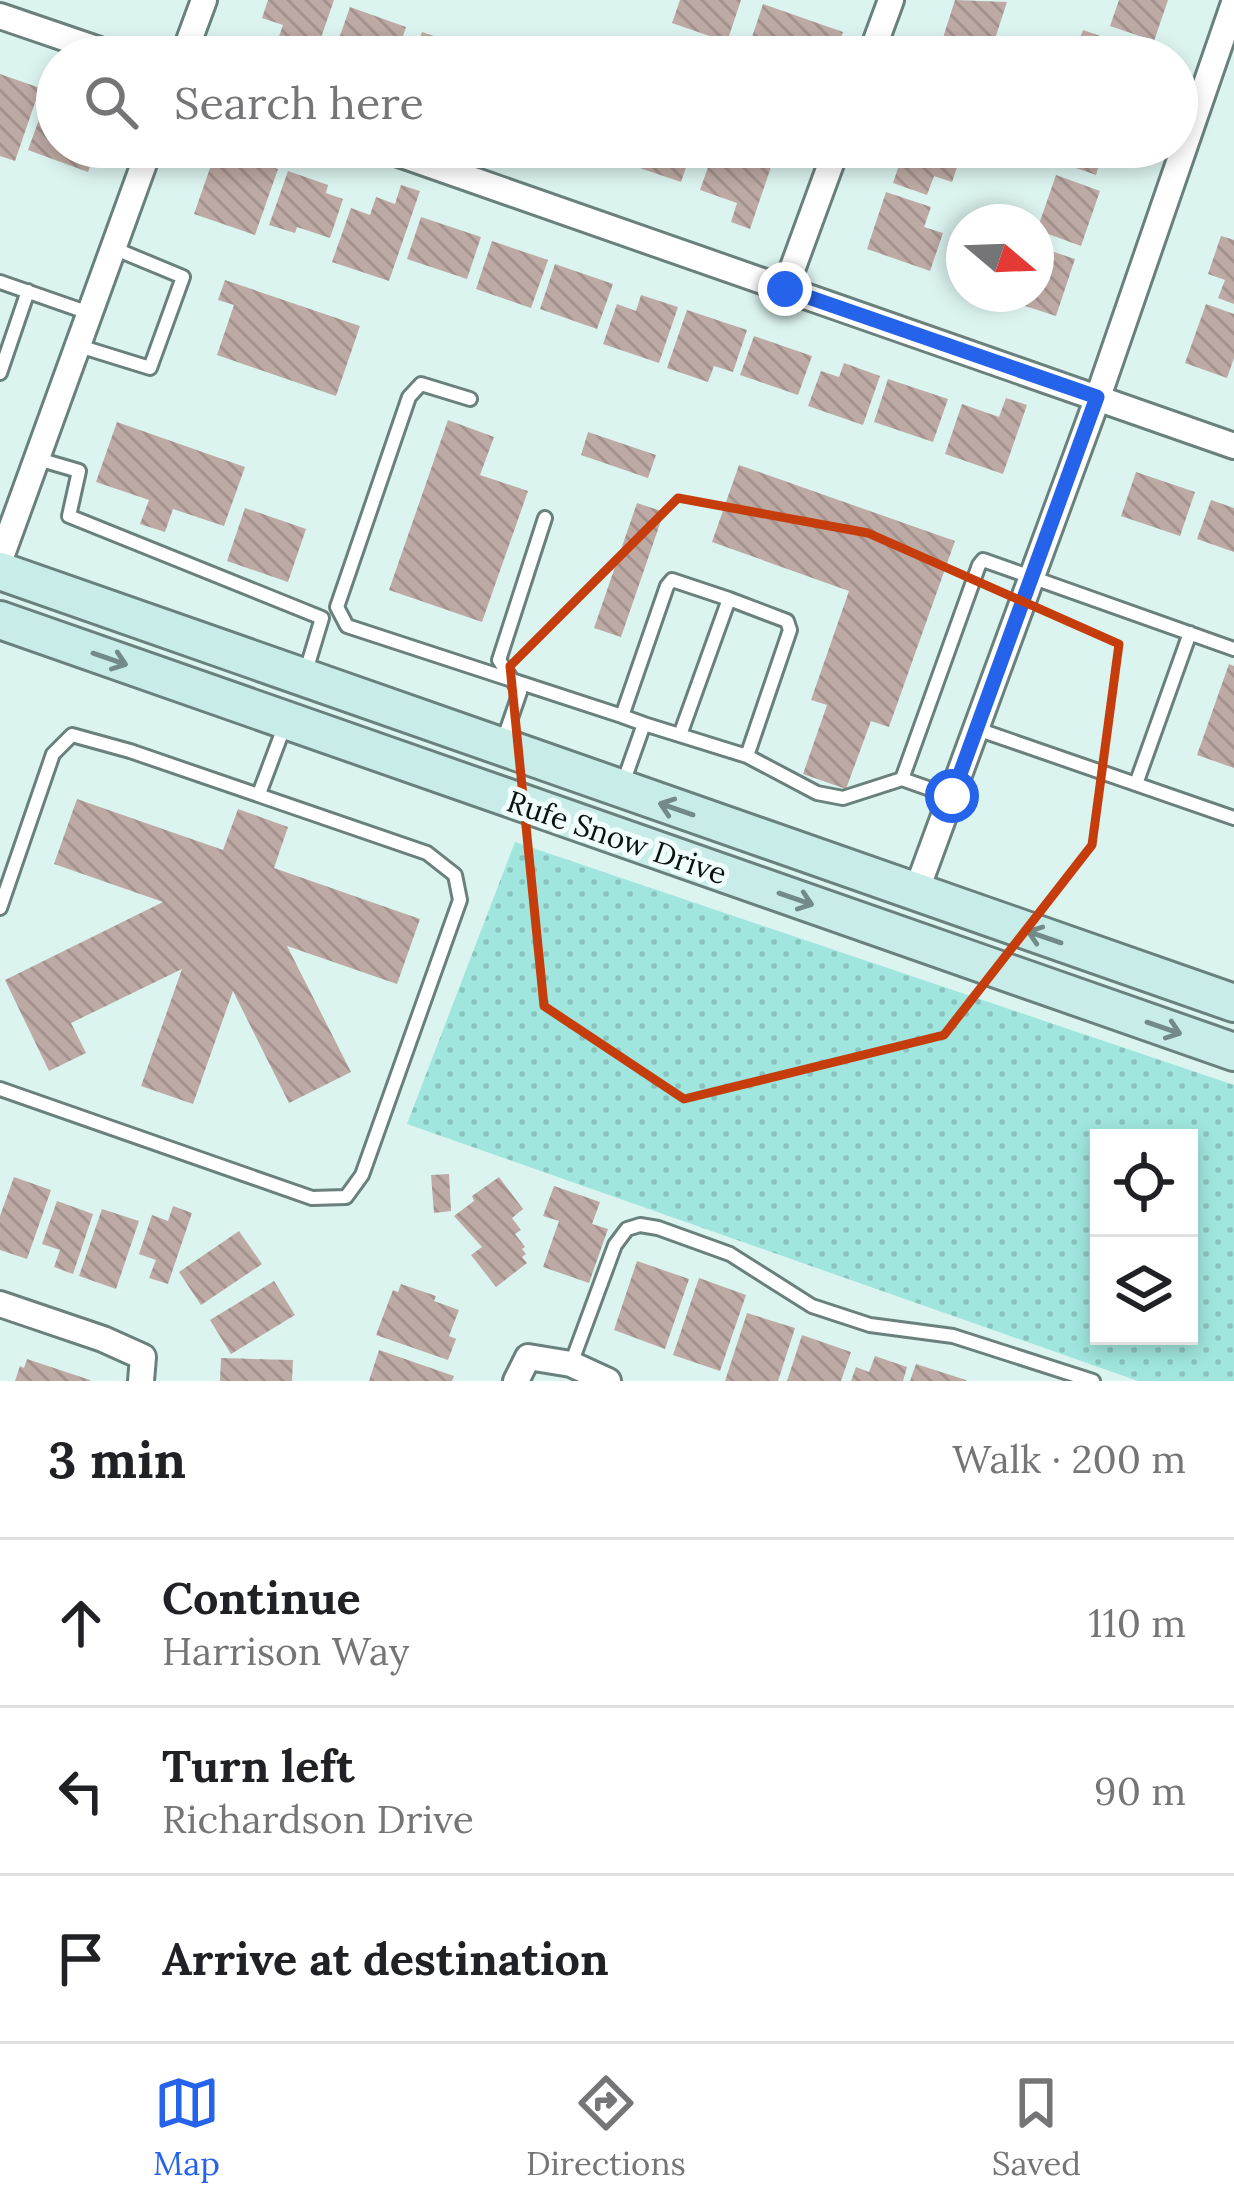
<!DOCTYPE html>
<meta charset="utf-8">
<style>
:root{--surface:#fff;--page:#f6f6f6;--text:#202124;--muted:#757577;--line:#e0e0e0;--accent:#2563eb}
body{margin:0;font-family:Lora,serif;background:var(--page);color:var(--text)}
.controls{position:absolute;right:36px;bottom:36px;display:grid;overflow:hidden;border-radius:0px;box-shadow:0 6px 18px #0003}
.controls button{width:108px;height:108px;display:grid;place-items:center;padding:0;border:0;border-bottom:3px solid var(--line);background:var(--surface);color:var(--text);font:60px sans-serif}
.compass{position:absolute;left:946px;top:204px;width:108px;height:108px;border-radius:50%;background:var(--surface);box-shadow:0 6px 18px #0003;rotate:109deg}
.stop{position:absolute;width:36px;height:36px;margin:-27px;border:9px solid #2563eb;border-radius:50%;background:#fff}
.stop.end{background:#2563eb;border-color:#fff;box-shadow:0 3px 12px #0008}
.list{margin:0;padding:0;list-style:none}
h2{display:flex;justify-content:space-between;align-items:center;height:156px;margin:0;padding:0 48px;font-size:51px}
h2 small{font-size:39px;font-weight:400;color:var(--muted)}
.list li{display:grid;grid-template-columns:78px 1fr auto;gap:36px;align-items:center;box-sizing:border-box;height:168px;padding:0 48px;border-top:3px solid var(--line)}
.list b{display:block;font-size:45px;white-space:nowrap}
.list p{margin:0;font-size:39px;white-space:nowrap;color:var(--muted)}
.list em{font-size:39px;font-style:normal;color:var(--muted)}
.icon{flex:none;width:66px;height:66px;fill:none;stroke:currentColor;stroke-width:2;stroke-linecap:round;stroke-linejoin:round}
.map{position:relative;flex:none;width:1234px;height:1381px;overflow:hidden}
.search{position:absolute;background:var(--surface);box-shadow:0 6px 18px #0003;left:36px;right:36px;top:36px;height:132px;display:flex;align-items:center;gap:30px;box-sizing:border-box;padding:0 42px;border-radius:66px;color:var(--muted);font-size:45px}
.sheet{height:660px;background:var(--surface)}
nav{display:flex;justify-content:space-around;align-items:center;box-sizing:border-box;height:168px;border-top:3px solid var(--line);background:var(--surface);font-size:33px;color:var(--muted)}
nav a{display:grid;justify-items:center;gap:6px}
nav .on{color:var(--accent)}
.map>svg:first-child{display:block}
.grass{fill:url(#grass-dots);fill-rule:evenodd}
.building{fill:url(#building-back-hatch)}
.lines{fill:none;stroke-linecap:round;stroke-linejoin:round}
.lane-casing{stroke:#6a807d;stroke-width:18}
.street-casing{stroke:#6a807d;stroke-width:30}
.secondary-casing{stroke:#6a807d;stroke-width:42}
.lane{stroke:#fff;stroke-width:12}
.street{stroke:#fff;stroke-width:24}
.secondary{stroke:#c8ece8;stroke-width:36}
.oneway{stroke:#728a88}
.route{stroke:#2563eb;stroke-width:15}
.marked{fill:none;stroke:#c53d0c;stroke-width:9;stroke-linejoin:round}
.labels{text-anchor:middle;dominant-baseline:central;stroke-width:10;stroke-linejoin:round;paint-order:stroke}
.street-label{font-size:30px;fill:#0a1312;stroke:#f0fffd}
</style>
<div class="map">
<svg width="1234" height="1381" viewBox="0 0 1234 1381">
<defs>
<pattern id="grass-dots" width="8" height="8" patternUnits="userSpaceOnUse" patternTransform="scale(3)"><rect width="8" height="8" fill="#a0e6de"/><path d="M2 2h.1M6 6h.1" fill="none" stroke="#88c4bd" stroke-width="1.8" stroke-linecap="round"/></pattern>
<pattern id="building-back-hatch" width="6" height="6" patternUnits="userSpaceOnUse" patternTransform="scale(3)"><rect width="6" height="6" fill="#beaaa4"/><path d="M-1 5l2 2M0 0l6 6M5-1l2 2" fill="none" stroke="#a2918c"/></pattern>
</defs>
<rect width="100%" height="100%" fill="#dcf4f0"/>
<path class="grass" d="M515 842 1234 1085V1381H1138L407 1124ZM1099 1138H1189V1336H1099Z"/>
<path class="building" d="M268 0H334L315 55 277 42 283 25 262 18Z
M680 0H741L727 42 672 23Z
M955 0 1007 2 989 57H979L941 44Z
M1119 0H1168L1154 41 1110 26Z
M763 4 843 32 835 55 814 47 811 57H771L774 48 751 40Z
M350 7 406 27 396 57H346L334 53Z
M1083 30 1149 53 1148 57H1073Z
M422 32 477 51 475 57H413Z
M0 74 40 88 15 161 0 156Z
M50 89 57 92V147H97L88 172 28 150Z
M627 147H693L681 182 622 162Z
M715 147H741L774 158 750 229 731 222 737 203 700 190Z
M905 147H964L952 182 934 176 927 195 893 183Z
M1061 147H1114L1109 162 1101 159 1096 175 1056 161Z
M217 148 278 169 255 235 194 214Z
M288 171 328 185 326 193 343 199 330 238 297 227 295 233 269 225Z
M1056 175 1100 191 1081 246 1037 230Z
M401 185 420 191 389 281 332 262 351 208 370 215 376 197 395 204Z
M886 192 931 207 924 227 943 233 930 271 867 249Z
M421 217 481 237 467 279 407 259Z
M1221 236 1234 240V304L1218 298 1225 280 1208 274Z
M492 241 548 260 531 308 476 289Z
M1036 246 1075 259 1056 316 1004 299 1006 294H1036Z
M555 264 613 284 597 329 540 309Z
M225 280 360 326 336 396 217 355 234 305 218 300Z
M641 295 678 307 659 363 603 344 617 304 636 311Z
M1206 304 1234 314V358L1227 378 1185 363Z
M687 310 747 330 733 372 714 366 708 382 667 368Z
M754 336 812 356 798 395 740 375Z
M844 363 880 376 863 425 808 406 821 371 839 377Z
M888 379 948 399 933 442 874 422Z
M1006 398 1027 405 1003 474 945 454 962 404 999 417Z
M448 420 494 437 480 475 528 491 482 622 389 590Z
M117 422 245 467 224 526 173 509 165 532 140 524 149 500 96 482Z
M588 432 656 455 648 478 581 455Z
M739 465 955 541 889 727 871 721 846 789 803 774 827 705 811 700 849 591 712 542Z
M1136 472 1195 492 1180 536 1121 516Z
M1211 500 1234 508V552L1197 539Z
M637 503 664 512 621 637 594 628Z
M245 508 306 529 288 582 227 561Z
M1229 664 1234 666V768L1197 755Z
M77 799 223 850 238 809 288 827 274 868 420 919 397 984 287 946 351 1072 289 1103 233 991 193 1104 141 1086 182 969 71 1023 86 1053 49 1071 5 980 163 902 54 864Z
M449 1174 451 1211 434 1213 431 1175Z
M14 1177 51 1190 27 1259 0 1250V1216Z
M499 1177 523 1209 512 1218 521 1230 515 1234 525 1247 522 1249 526 1254 522 1257 527 1263 496 1287 471 1255 482 1247 454 1216 474 1201 472 1196Z
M554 1186 600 1202 592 1224 608 1229 589 1283 543 1267 559 1221 543 1216Z
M57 1201 93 1214 73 1274 54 1267 60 1250 42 1244Z
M173 1206 192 1213 168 1284 149 1278 156 1260 139 1254 152 1215 168 1221Z
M102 1209 139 1221 116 1289 79 1276Z
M239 1231 262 1264 201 1305 179 1272Z
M637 1261 689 1279 665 1349 614 1330Z
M699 1278 746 1295 720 1371 673 1355Z
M274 1281 295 1315 231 1354 210 1320Z
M401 1284 436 1296 434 1301 459 1310 449 1336 456 1339 448 1360 376 1335 393 1290 398 1292Z
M747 1313 795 1328 778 1381H725Z
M802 1335 851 1352 841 1381H787Z
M379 1350 454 1376 452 1381H369Z
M875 1356 907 1367 903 1381H851L856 1367 869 1372Z
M221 1358 293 1360 292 1381H220Z
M27 1359 90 1380V1381H15L20 1366 24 1368Z
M916 1364 966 1380V1381H910Z"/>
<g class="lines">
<defs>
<path id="lane" d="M0 282 89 313
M79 346 150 368 183 277 113 248
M0 373 28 291
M470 399 421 384 409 397 337 607 347 626 622 716
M38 459 79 471 69 516 322 618 306 671
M644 724 622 716 667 586 672 580 729 599
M977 729 1234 818
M680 735 729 599 787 621 790 630 747 756
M503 741 520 692 499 660 545 518
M1136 784 1190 633
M622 786 644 724 747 756 817 793 843 798 902 779
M259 794 286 722
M950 796 902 779 979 565 983 560 1234 649
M0 908 53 754 72 735 130 751 427 853 455 875 460 900 362 1175 346 1197 312 1198 0 1089
M571 1364 615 1245 627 1229 640 1225 658 1228 730 1254 812 1306 870 1325 953 1336 1093 1381"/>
<path id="street" d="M0 16 120 57
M183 57 204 0
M870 57 891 0
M379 147 1234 446
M785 289 837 147
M0 560 150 147
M916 892 1098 397 1234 3
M0 1304 103 1339 143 1357 141 1381
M516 1381 528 1357 571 1364 608 1381"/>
<path id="secondary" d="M0 571 1234 1003
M0 620 1234 1052"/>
</defs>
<use href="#lane" class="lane-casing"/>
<use href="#street" class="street-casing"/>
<use href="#secondary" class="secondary-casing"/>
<use href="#lane" class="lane"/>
<use href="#street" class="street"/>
<use href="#secondary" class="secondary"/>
</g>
<defs><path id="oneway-shaft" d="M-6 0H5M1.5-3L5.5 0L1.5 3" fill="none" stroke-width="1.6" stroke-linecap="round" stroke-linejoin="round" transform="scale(3)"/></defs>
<g class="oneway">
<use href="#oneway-shaft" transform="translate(110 659) rotate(19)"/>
<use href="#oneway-shaft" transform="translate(676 809) rotate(-161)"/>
<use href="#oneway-shaft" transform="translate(796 899) rotate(19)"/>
<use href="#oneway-shaft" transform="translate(1044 937) rotate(-161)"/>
<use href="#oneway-shaft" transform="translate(1164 1028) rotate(19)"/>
</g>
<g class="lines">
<path class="route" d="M785 289 1097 397 952 796"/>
</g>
<path class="marked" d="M678 498 868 533 1119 644 1092 845 944 1035 684 1099 544 1006 510 666Z"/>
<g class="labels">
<g class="street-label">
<text transform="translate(617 837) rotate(19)">Rufe Snow Drive</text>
</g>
</g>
</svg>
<div class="controls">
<button><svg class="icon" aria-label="locate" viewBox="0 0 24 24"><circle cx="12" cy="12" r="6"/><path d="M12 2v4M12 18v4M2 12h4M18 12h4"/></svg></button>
<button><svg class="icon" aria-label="layers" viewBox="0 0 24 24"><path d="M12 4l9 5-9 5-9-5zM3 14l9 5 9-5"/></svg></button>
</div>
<svg class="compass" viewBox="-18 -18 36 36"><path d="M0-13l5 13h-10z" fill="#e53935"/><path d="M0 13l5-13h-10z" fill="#757577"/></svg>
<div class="stop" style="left:952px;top:796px"></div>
<div class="stop end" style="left:785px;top:289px"></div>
<div class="search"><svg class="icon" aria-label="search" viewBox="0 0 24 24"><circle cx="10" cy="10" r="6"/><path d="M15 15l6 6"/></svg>Search here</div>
</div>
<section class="sheet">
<h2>3 min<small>Walk · 200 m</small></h2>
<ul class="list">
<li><svg class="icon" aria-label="ahead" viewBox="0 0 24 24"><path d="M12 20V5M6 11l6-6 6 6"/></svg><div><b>Continue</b><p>Harrison Way</p></div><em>110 m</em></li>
<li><svg class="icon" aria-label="left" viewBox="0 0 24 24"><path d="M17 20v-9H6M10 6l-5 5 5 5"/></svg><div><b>Turn left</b><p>Richardson Drive</p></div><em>90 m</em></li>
<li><svg class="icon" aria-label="arrive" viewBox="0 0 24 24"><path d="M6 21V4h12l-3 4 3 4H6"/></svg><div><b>Arrive at destination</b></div></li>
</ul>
</section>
<nav>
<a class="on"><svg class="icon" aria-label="map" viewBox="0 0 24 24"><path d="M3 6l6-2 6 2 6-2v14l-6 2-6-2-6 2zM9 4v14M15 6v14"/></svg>Map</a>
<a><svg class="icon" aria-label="directions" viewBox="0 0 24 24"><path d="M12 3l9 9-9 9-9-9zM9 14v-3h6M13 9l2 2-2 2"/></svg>Directions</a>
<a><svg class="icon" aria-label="saved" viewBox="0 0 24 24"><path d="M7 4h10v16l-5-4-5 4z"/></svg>Saved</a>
</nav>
